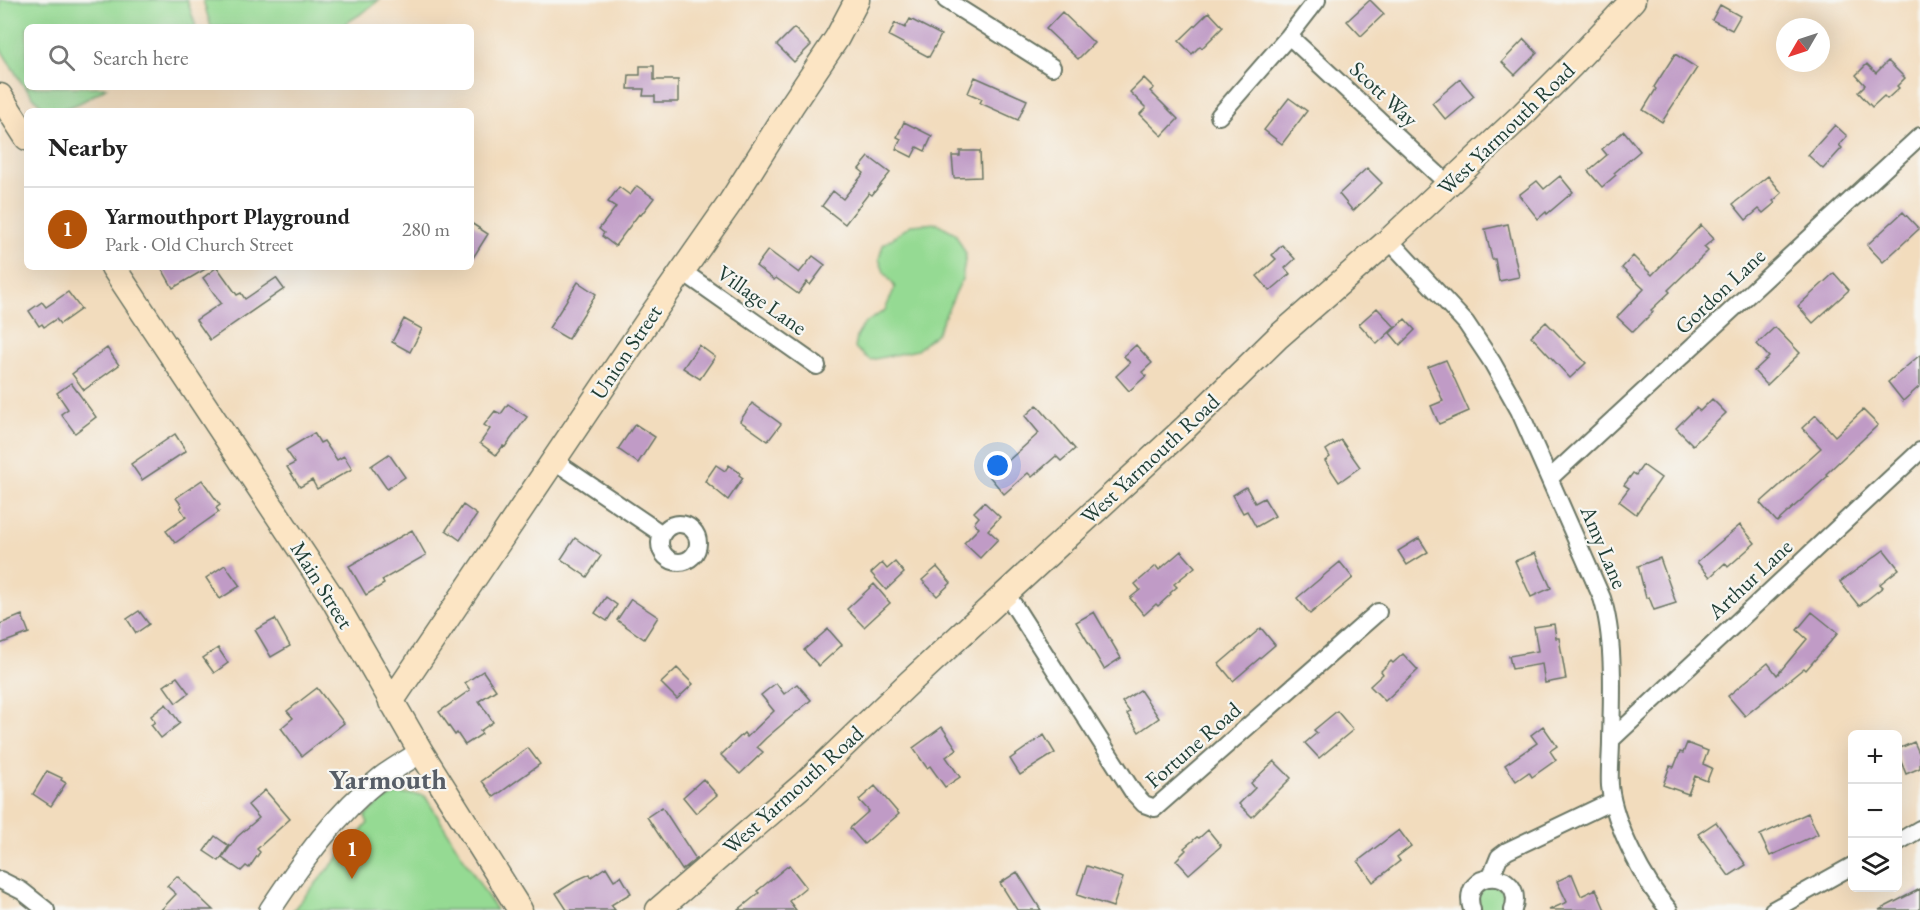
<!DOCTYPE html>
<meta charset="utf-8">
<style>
:root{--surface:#fff;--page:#f2f2f2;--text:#222;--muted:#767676;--line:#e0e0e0;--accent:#b45309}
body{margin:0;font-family:"EB Garamond",serif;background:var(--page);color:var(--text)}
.controls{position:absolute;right:18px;bottom:18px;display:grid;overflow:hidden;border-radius:9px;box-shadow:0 6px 24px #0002}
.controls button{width:54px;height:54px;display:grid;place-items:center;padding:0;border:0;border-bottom:2px solid var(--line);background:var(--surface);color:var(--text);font:30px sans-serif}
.compass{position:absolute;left:1776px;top:18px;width:54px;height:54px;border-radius:50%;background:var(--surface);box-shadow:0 6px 24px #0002;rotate:231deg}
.you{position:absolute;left:998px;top:466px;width:21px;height:21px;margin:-15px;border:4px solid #fff;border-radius:50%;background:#1a73e8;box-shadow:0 0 0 9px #1a73e833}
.badge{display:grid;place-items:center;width:39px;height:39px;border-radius:50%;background:var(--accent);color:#fff;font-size:20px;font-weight:700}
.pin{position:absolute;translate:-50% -50px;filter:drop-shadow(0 2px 3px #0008)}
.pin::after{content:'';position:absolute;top:32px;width:21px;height:18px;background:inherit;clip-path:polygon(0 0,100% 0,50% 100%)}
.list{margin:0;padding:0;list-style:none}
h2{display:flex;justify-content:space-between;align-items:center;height:78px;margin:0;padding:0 24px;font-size:26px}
h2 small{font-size:20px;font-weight:400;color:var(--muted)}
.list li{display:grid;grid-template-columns:39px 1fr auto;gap:18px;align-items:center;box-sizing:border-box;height:84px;padding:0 24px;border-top:2px solid var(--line)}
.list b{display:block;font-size:22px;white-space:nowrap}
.list p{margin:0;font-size:20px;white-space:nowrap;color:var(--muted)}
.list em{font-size:20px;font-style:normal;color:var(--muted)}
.icon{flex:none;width:33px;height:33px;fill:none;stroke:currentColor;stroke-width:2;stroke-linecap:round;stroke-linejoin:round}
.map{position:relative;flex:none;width:1920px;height:910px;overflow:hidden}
.search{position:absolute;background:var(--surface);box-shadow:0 6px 24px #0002;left:24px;top:24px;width:450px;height:66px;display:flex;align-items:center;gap:15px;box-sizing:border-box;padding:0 21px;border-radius:9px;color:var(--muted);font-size:22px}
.panel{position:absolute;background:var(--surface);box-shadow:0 6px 24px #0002;left:24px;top:108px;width:450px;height:162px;border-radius:9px}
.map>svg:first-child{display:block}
.green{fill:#95da93;stroke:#5a8c64;stroke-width:1.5}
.building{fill:#c09bc6}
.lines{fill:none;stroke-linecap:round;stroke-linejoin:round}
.minor-casing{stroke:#697564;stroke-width:20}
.tertiary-casing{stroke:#697564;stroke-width:24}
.secondary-casing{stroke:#697564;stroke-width:27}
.minor{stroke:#fff;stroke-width:16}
.tertiary{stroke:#fff;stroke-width:21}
.secondary{stroke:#fce5c4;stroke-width:24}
.labels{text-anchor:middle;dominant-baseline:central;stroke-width:4.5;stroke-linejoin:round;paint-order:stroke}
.street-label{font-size:22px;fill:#1f3d34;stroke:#f6f6f2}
.district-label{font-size:28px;font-weight:bold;fill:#575e67;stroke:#f6f6f2}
</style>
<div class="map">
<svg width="1920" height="910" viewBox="0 0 1920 910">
<rect width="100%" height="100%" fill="#f6f6f2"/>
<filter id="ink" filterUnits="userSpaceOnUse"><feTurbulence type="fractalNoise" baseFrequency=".0167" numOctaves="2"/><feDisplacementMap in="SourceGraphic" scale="12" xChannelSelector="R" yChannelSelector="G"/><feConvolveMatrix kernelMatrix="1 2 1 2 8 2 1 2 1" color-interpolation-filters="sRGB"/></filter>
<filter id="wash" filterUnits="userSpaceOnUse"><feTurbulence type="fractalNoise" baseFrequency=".008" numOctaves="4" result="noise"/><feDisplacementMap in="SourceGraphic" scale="24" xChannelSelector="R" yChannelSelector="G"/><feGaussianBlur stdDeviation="1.35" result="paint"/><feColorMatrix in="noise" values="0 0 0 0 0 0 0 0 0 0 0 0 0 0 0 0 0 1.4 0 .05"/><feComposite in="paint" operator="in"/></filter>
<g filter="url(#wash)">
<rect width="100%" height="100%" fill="#f2dcbd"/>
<path class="green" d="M0 0H187L196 27H27V87H107C88 99 69 111 46 111L23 85 0 48Z
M203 0H379L364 12 340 27H211Z
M937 223 955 233 966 254 962 279 937 333 917 350 870 360 855 348 857 336 864 324 885 310 895 287 884 272 879 259 883 245 911 225Z
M397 794H415L425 796 496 910H293L368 823 365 816 380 802Z
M1495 885C1505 890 1510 897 1505 909L1481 910 1478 905V895L1484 887Z"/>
<g id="blocks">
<path class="building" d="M1370 0 1384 14 1361 36 1347 21Z
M1720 5 1740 16 1732 30 1712 20Z
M1062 12 1094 43 1078 59 1046 29Z
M1209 12 1223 27 1202 48 1200 46 1192 54 1179 41Z
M910 19 941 35 929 57 889 36 895 23 905 28Z
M794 28 811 45 794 62 777 45Z
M1524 39 1537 53 1515 75 1502 62Z
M1675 54 1697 68 1662 122 1643 110 1656 89 1654 87Z
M1888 61 1905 78 1897 86 1899 88 1887 99 1884 96 1872 107 1858 92 1865 85 1856 75 1867 64 1876 73Z
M640 66H654V80H678V102H655V96H643L644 89H628L629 75H640Z
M975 77 1027 100 1018 120 980 103 982 99 968 93Z
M1144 78 1154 88 1150 91 1178 119 1162 136 1140 114 1146 108 1130 92Z
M1460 79 1474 96 1446 120 1432 103Z
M1289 98 1307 111 1282 144 1264 130Z
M904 122 932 136 925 151 917 147 912 157 896 149 901 139 897 137Z
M1835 125 1847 136 1839 145 1842 148 1823 169 1808 155Z
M1624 131 1640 151 1614 173 1616 175 1602 187 1588 171 1607 155 1602 149Z
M960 151H980L981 177 954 178 952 156H960Z
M869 157 890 173 872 195 869 193 845 224 822 206 833 191 843 199 864 173 859 169Z
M1367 168 1382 183 1353 211 1339 194Z
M1560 176 1573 192 1547 214 1546 212 1538 219 1519 195 1537 181 1544 189Z
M1768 176 1782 193 1773 201 1775 203 1763 213 1759 209 1746 220 1733 204Z
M637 186 654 198 641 215 639 214 615 246 602 236 604 233 599 229 616 207 608 202 619 187 630 195Z
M1903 212 1919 229 1883 262 1867 245Z
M471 223 488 234 471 261Z
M1508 224 1519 277 1499 281 1495 259H1492L1485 229Z
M1701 225 1714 239 1704 247 1708 251 1668 290 1670 292 1651 310 1653 312 1633 332 1617 317 1644 289 1622 268 1633 256 1652 275Z
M1282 245 1295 259 1285 268 1290 274 1270 291 1257 276 1276 259 1272 255Z
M768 250 799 273 813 256 825 265 810 285 807 282 798 294 776 278 774 280 756 266Z
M161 267H209L173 288Z
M217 267 237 295 241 293 245 299 276 278 284 289 210 340 196 320 221 303 203 278Z
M1834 273 1849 290 1813 323 1798 306Z
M578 282 596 294 568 339 549 328Z
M68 292 81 309 60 324 56 319 44 327 42 324 39 326 29 311 42 302 46 307Z
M1377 308 1395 327 1377 344 1359 324Z
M404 319 422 329 410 352 392 342Z
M1405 319 1415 330 1400 345 1390 333Z
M1546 322 1586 363 1570 378 1531 336Z
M1775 327 1800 353 1767 385 1754 371 1769 357 1757 344Z
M699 345 715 357 700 379 683 368Z
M1136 345 1152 363 1142 372 1146 376 1129 391 1116 376 1130 363 1124 356Z
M107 348 119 365 84 390 72 374Z
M1920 355V386L1903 401 1888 382Z
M1446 360 1469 411 1439 424 1431 406 1443 401 1428 367Z
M71 383 96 417 75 433 61 414 68 409 57 393Z
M1712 399 1726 413 1693 445 1676 428 1696 408 1700 411Z
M752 403 781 424 768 441 740 421Z
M508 404 527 417 505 447 503 446 496 455 480 443 490 429 484 425 495 411 501 414Z
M1037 405 1075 449 1061 461 1056 456 1032 477 1028 473 1004 494 990 477 1039 433 1025 416Z
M1863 410 1878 425 1826 474 1828 476 1777 522 1760 503 1821 448 1802 428 1816 415 1835 436Z
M635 424 655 437 638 463 618 449Z
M314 433 320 443 324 441 337 460 344 456 352 469 317 489 312 480 300 487 287 467 295 463 286 450Z
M175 434 186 451 142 480 131 464Z
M1341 440 1360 467 1339 482 1325 461 1330 457 1326 450Z
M389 454 405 477 387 489 371 466Z
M716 465 725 471 729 465 740 473 739 475 743 478 728 500 705 481Z
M1643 465 1661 478 1636 514 1619 501 1629 488 1624 485 1633 473 1636 475Z
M202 480 220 505 216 508 219 512 175 543 166 531 186 517 180 508 182 506 176 498Z
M1246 487 1255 503 1264 498 1275 516 1256 527 1247 511 1243 513 1233 495Z
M984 502 1000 517 988 530 998 539 980 558 964 543 979 528 974 523 979 517 974 512Z
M463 505 477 515 460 540 446 530Z
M1740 525 1755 543 1728 567 1725 563 1710 577 1697 562Z
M412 530 426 555 382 580 384 584 366 595 349 566Z
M575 538 601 556 587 577 561 559Z
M1419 538 1428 552 1407 565 1398 551Z
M1884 550 1899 569 1880 584 1883 587 1859 606 1840 582Z
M1181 551 1195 567 1174 584 1177 587 1170 593 1171 594 1158 606 1156 604 1144 615 1130 598 1140 590 1135 584 1156 566 1159 570Z
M1535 553 1551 588 1531 597 1515 561Z
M1660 558 1676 603 1654 610 1649 597 1646 598 1638 566Z
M895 562 904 573 886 590 871 573 882 563 887 569Z
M1340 562 1353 578 1310 614 1297 598Z
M225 565 240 586 220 599 206 578Z
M937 567 951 583 937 596 922 580Z
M874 584 890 603 864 627 847 609Z
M606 597 617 605 607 621 595 613Z
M631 599 658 617 644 639 617 620Z
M139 611 149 624 136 633 127 619Z
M1094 612 1121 658 1104 669 1076 622Z
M1812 612 1838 633 1806 670 1804 668 1745 716 1728 696 1768 663 1777 675 1807 639 1797 630Z
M22 615 29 633 0 644V624Z
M275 619 290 646 271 657 255 630Z
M1554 624 1556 638H1559L1566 679 1545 683 1542 664 1512 669 1509 656 1538 651 1534 627Z
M1261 628 1275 645 1233 681 1219 664Z
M828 629 842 645 819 666 804 650Z
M218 648 228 663 214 673 203 658Z
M1403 654 1418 670 1385 701 1370 686 1383 674 1381 671 1391 661 1393 663Z
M677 668 693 684 677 699 661 683Z
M483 671 496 690 479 701 493 722 480 731 482 734 465 745 457 733 455 735 439 712 470 690 465 683Z
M177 677 189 693 176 703 164 686Z
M776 683 784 694 797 684 811 700 766 738 757 747 763 752 740 774 721 755 744 733 747 737 774 711 761 695Z
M317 688 344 723 302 756 281 728 293 718 287 711Z
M1140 690 1159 718 1139 732 1127 714 1130 712 1122 702Z
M166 704 180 723 161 738 151 725 155 722 151 716Z
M1337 711 1353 730 1319 758 1305 743 1317 733 1314 730Z
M1543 726 1557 746 1550 751 1556 760 1532 777 1529 772 1516 781 1505 765 1537 743 1531 735Z
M942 727 957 749 946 757 960 777 945 787 930 766 927 768 913 748Z
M1044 735 1055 753 1020 775 1010 759Z
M1914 742 1920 755V768L1906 774 1898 754V749Z
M1687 743 1708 751 1703 764 1712 768 1707 781 1695 776 1688 794 1663 785 1670 766 1674 767 1680 752 1683 753Z
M528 748 540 764 494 797 482 781Z
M1274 761 1291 778 1252 817 1239 804 1255 788 1251 783Z
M47 771 62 778 61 780 66 783 51 806 33 794Z
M703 779 717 795 696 813 683 797Z
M875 786 899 814 864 844 850 828 869 811 859 800Z
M265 790 290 819 257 849 260 852 249 868 246 866 241 871 222 858 237 837 259 818 248 805Z
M662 807 696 859 682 870 647 817Z
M1808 813 1818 834 1770 856 1760 835Z
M1716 822 1746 865 1729 876 1698 834Z
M1208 830 1221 846 1189 874 1176 860 1186 850 1184 848 1197 837 1199 838Z
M1399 830 1411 846 1397 857 1400 861 1373 882 1358 861Z
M215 836 229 846 219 861 204 851Z
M789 865 806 887 789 901 796 910H738L759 893 757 891Z
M1087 866 1123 878 1113 907 1077 895Z
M606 867 614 880 621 876 631 893 611 905 615 910H567L556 893 577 880 590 874 591 877Z
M1017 872 1041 910H1017L1000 883Z
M1572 874 1581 896 1596 889 1605 910H1549L1567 902 1557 881Z
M177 876 213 910H161L176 894 167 886Z
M1920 889V910H1879Z"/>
</g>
</g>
<g filter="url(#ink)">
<use href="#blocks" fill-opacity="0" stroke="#697564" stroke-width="1.5"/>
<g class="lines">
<defs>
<path id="minor" d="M946 0 1052 67
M1289 36 1448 184
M1219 116 1289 36 1317 0
M1389 240 1466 323 1492 362 1519 410 1602 598C1615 638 1612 697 1611 740 1611 756 1609 771 1610 786 1614 824 1644 882 1669 910
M682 271 817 366
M553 460 662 534
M1550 478 1920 136
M660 543a19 19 0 1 1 38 0a19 19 0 1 1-38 0Z
M1006 593 1133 792 1144 804 1155 808 1378 612
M1611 740 1920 451
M1898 842 1920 829
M1491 877 1499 857 1507 851 1612 801
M0 880 22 891 46 910
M1472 910C1458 867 1527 867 1513 910
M1773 910 1852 866"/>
<path id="tertiary" d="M270 910C301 863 337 812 382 777 394 768 408 760 421 752"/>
<path id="secondary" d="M0 96 27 138
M113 267 333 599 421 752 520 910
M391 702 653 313 730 203 792 105 837 38 857 0
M658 910 804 784 910 682 1186 427 1278 337 1389 240 1523 114 1571 66 1633 0"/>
</defs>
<use href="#minor" class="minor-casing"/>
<use href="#tertiary" class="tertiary-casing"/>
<use href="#secondary" class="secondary-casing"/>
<use href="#minor" class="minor"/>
<use href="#tertiary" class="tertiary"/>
<use href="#secondary" class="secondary"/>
</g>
</g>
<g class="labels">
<g class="street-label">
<text transform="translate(1384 94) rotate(43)">Scott Way</text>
<text transform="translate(1506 129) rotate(-44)">West Yarmouth Road</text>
<text transform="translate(1720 291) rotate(-43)">Gordon Lane</text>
<text transform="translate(762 300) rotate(35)">Village Lane</text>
<text transform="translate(626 352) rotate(-56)">Union Street</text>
<text transform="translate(1150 459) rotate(-43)">West Yarmouth Road</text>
<text transform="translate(1604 547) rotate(67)">Amy Lane</text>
<text transform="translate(1750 579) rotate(-43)">Arthur Lane</text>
<text transform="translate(322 585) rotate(58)">Main Street</text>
<text transform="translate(1193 745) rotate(-41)">Fortune Road</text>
<text transform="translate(793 790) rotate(-42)">West Yarmouth Road</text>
</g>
<g class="district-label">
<text x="388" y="779">Yarmouth</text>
</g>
</g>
</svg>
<div class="controls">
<button>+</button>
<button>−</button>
<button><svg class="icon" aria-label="layers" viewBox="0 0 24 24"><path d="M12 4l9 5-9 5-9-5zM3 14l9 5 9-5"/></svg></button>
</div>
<svg class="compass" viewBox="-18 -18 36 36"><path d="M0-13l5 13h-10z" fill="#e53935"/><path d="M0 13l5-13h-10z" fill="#767676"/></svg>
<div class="you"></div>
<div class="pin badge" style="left:352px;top:879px">1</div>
<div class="search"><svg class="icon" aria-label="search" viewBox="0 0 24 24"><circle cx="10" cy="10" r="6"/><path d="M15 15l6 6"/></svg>Search here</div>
<section class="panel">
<h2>Nearby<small></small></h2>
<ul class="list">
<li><span class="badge">1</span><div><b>Yarmouthport Playground</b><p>Park · Old Church Street</p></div><em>280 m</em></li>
</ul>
</section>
</div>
